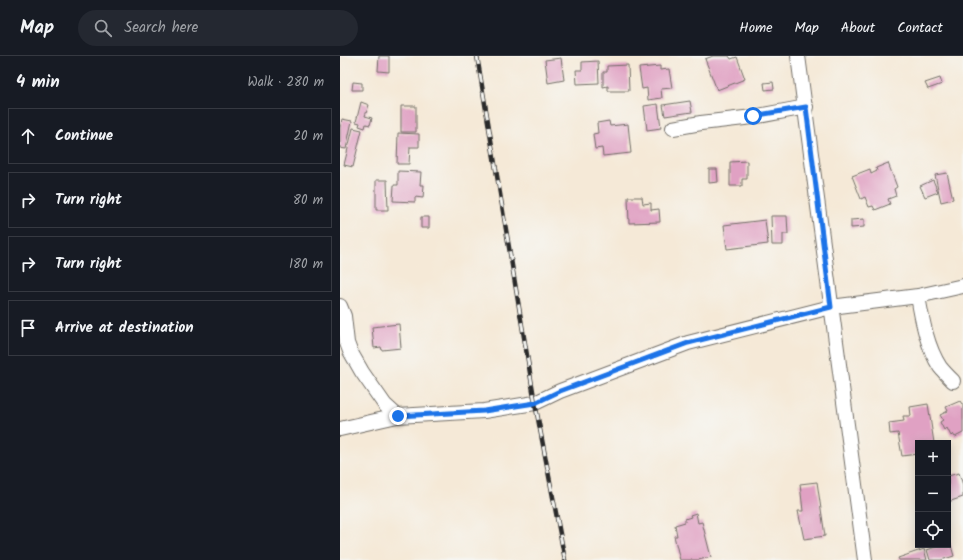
<!DOCTYPE html>
<meta charset="utf-8">
<style>
:root{--surface:#171b24;--page:#242831;--text:#f1f3f6;--muted:#9ea1a6;--line:#363941}
body{margin:0;font-family:Kalam,sans-serif;background:var(--page);color:var(--text)}
.controls{position:absolute;right:12px;bottom:12px;display:grid;overflow:hidden;border-radius:0px;box-shadow:0 2px 10px #0003}
.controls button{width:36px;height:36px;display:grid;place-items:center;padding:0;border:0;border-bottom:1px solid var(--line);background:var(--surface);color:var(--text);font:20px sans-serif}
.stop{position:absolute;width:12px;height:12px;margin:-9px;border:3px solid #1a73e8;border-radius:50%;background:#fff}
.stop.end{background:#1a73e8;border-color:#fff;box-shadow:0 1px 4px #0008}
.list{margin:0;padding:0;list-style:none}
h2{display:flex;justify-content:space-between;align-items:center;height:52px;margin:0;padding:0 16px;font-size:17px}
h2 small{font-size:13px;font-weight:400;color:var(--muted)}
.list li{display:grid;grid-template-columns:26px 1fr auto;gap:12px;align-items:center;box-sizing:border-box;height:56px;margin:0 8px 8px;padding:0 8px;border:1px solid var(--line);border-radius:0px}
.list b{display:block;font-size:15px;white-space:nowrap}
.list em{font-size:13px;font-style:normal;color:var(--muted)}
.icon{flex:none;width:22px;height:22px;fill:none;stroke:currentColor;stroke-width:2;stroke-linecap:round;stroke-linejoin:round}
.map{position:relative;flex:none;width:623px;height:504px;overflow:hidden}
header{display:flex;align-items:center;gap:24px;box-sizing:border-box;height:56px;padding:0 20px;background:var(--surface);border-bottom:1px solid var(--line)}
header strong{font-size:19px}
nav{display:flex;gap:22px;margin-inline-start:auto;font-size:14px}
.search{width:280px;height:36px;background:var(--page);display:flex;align-items:center;gap:10px;box-sizing:border-box;padding:0 14px;border-radius:22px;color:var(--muted);font-size:15px}
main{display:flex}
aside{flex:1;background:var(--surface)}
.map>svg:first-child{display:block}
.building{fill:#e0a1c3}
.lines{fill:none;stroke-linecap:round;stroke-linejoin:round}
.minor-casing{stroke:#726e67;stroke-width:16}
.minor{stroke:#fff;stroke-width:14}
.rail-casing{stroke:#2b2b2b;stroke-width:4.5}
.rail{stroke:#f6f6f2;stroke-width:3;stroke-dasharray:9;stroke-linecap:butt}
.route{stroke:#1a73e8;stroke-width:5}
</style>
<header>
<strong>Map</strong>
<div class="search"><svg class="icon" aria-label="search" viewBox="0 0 24 24"><circle cx="10" cy="10" r="6"/><path d="M15 15l6 6"/></svg>Search here</div>
<nav><a>Home</a><a>Map</a><a>About</a><a>Contact</a></nav>
</header>
<main>
<aside>
<h2>4 min<small>Walk · 280 m</small></h2>
<ul class="list">
<li><svg class="icon" aria-label="ahead" viewBox="0 0 24 24"><path d="M12 20V5M6 11l6-6 6 6"/></svg><div><b>Continue</b></div><em>20 m</em></li>
<li><svg class="icon" aria-label="right" viewBox="0 0 24 24"><path d="M7 20v-9h11M14 6l5 5-5 5"/></svg><div><b>Turn right</b></div><em>80 m</em></li>
<li><svg class="icon" aria-label="right" viewBox="0 0 24 24"><path d="M7 20v-9h11M14 6l5 5-5 5"/></svg><div><b>Turn right</b></div><em>180 m</em></li>
<li><svg class="icon" aria-label="arrive" viewBox="0 0 24 24"><path d="M6 21V4h12l-3 4 3 4H6"/></svg><div><b>Arrive at destination</b></div></li>
</ul>
</aside>
<div class="map">
<svg width="623" height="504" viewBox="0 0 623 504">
<rect width="100%" height="100%" fill="#f6f6f2"/>
<filter id="ink" filterUnits="userSpaceOnUse"><feTurbulence type="fractalNoise" baseFrequency=".025" numOctaves="2"/><feDisplacementMap in="SourceGraphic" scale="8" xChannelSelector="R" yChannelSelector="G"/><feConvolveMatrix kernelMatrix="1 2 1 2 8 2 1 2 1" color-interpolation-filters="sRGB"/></filter>
<filter id="wash" filterUnits="userSpaceOnUse"><feTurbulence type="fractalNoise" baseFrequency=".012" numOctaves="4" result="noise"/><feDisplacementMap in="SourceGraphic" scale="16" xChannelSelector="R" yChannelSelector="G"/><feGaussianBlur stdDeviation="0.9" result="paint"/><feColorMatrix in="noise" values="0 0 0 0 0 0 0 0 0 0 0 0 0 0 0 0 0 1.4 0 .05"/><feComposite in="paint" operator="in"/></filter>
<g filter="url(#wash)">
<rect width="100%" height="100%" fill="#f5e9d7"/>
<g id="blocks">
<path class="building" d="M39 0H49V16L38 15Z
M373 0H389L391 3 397 1 405 23 377 34 365 3Z
M221 2 224 24 208 27 205 4Z
M258 5 259 27 237 28 236 14H242V6Z
M288 9 289 35H268V30L263 31V16H267V10Z
M320 10V14L329 13 332 32 321 33 322 42 308 44 307 32 302 33 299 12Z
M600 22 602 28 588 33 585 27Z
M13 26 22 27V34H12Z
M433 26 434 33 425 34 424 27Z
M350 45 352 56 325 60 323 49Z
M21 46 29 49 25 60 32 62 30 69 26 68 25 72 19 70 20 67 16 66Z
M318 48 321 72 307 74 304 50Z
M61 50H76V76H61Z
M2 63 12 65 6 93 0 92V72Z
M269 65 270 70 288 68 291 97 263 100 262 92 255 93 253 78 258 77 257 67Z
M13 72 22 74 13 111 4 109Z
M58 77 79 78V91H70L69 108H57Z
M407 105V123H402V130H390V106Z
M548 107 557 131 554 133 556 140 548 143 550 148 535 154 533 150 529 151 525 141 521 143 512 120 530 113 531 118 537 115 536 112Z
M369 113H377L378 126 369 127Z
M58 115 81 116 80 129H84L83 142 75 141V146L53 145 54 129H58Z
M607 117 613 143 601 146 595 119Z
M36 124H47L48 154H36Z
M593 124 598 136 585 141 580 130Z
M288 141H302L303 148 311 147V154L319 153 320 166 289 167Z
M431 160H447L448 178H443V189H432Z
M81 161H89V172H81Z
M524 163V171L511 172V164Z
M425 164 428 188 387 193 384 169Z
M59 268 61 292 42 294 41 291 34 292 32 271Z
M620 345 622 348H623V377L615 381 613 378 611 380 607 372 604 374 600 366 603 364 600 359 608 355 606 351Z
M588 348 594 387H578V398L562 400 558 377 550 378 549 367 564 365 563 360H571L570 351Z
M619 417 623 429V441L608 446V420Z
M477 426 485 480 464 483 458 455H463L460 428Z
M356 457 358 467 362 466 371 501 358 504H340L334 480H337L335 469 345 466V463L351 461 350 459Z
M610 486 614 500 601 504H590L587 494 601 489H608V487Z
M584 493 587 504H559L558 502Z"/>
</g>
</g>
<g filter="url(#ink)">
<use href="#blocks" fill-opacity="0" stroke="#726e67" stroke-width="1"/>
<g class="lines">
<defs>
<path id="minor" d="M458 0 525 504
M333 72 361 67 413 61 466 51
M578 240C582 264 587 291 600 311 604 316 609 321 613 325
M0 250 4 260 7 287 10 295 22 316 45 349 57 360
M0 373 57 360 144 355 195 347 220 335 348 287 491 251 578 240 623 230"/>
</defs>
<use href="#minor" class="minor-casing"/>
<use href="#minor" class="minor"/>
<defs>
<path id="rail" d="M137 0 195 347 225 504"/>
</defs>
<use href="#rail" class="rail-casing"/>
<use href="#rail" class="rail"/>
</g>
</g>
<g class="lines" filter="url(#ink)">
<path class="route" d="M58 360 144 355 195 347 220 335 348 287 491 251 466 51 413 60"/>
</g>
</svg>
<div class="controls">
<button>+</button>
<button>−</button>
<button><svg class="icon" aria-label="locate" viewBox="0 0 24 24"><circle cx="12" cy="12" r="6"/><path d="M12 2v4M12 18v4M2 12h4M18 12h4"/></svg></button>
</div>
<div class="stop" style="left:413px;top:60px"></div>
<div class="stop end" style="left:58px;top:360px"></div>
</div>
</main>
